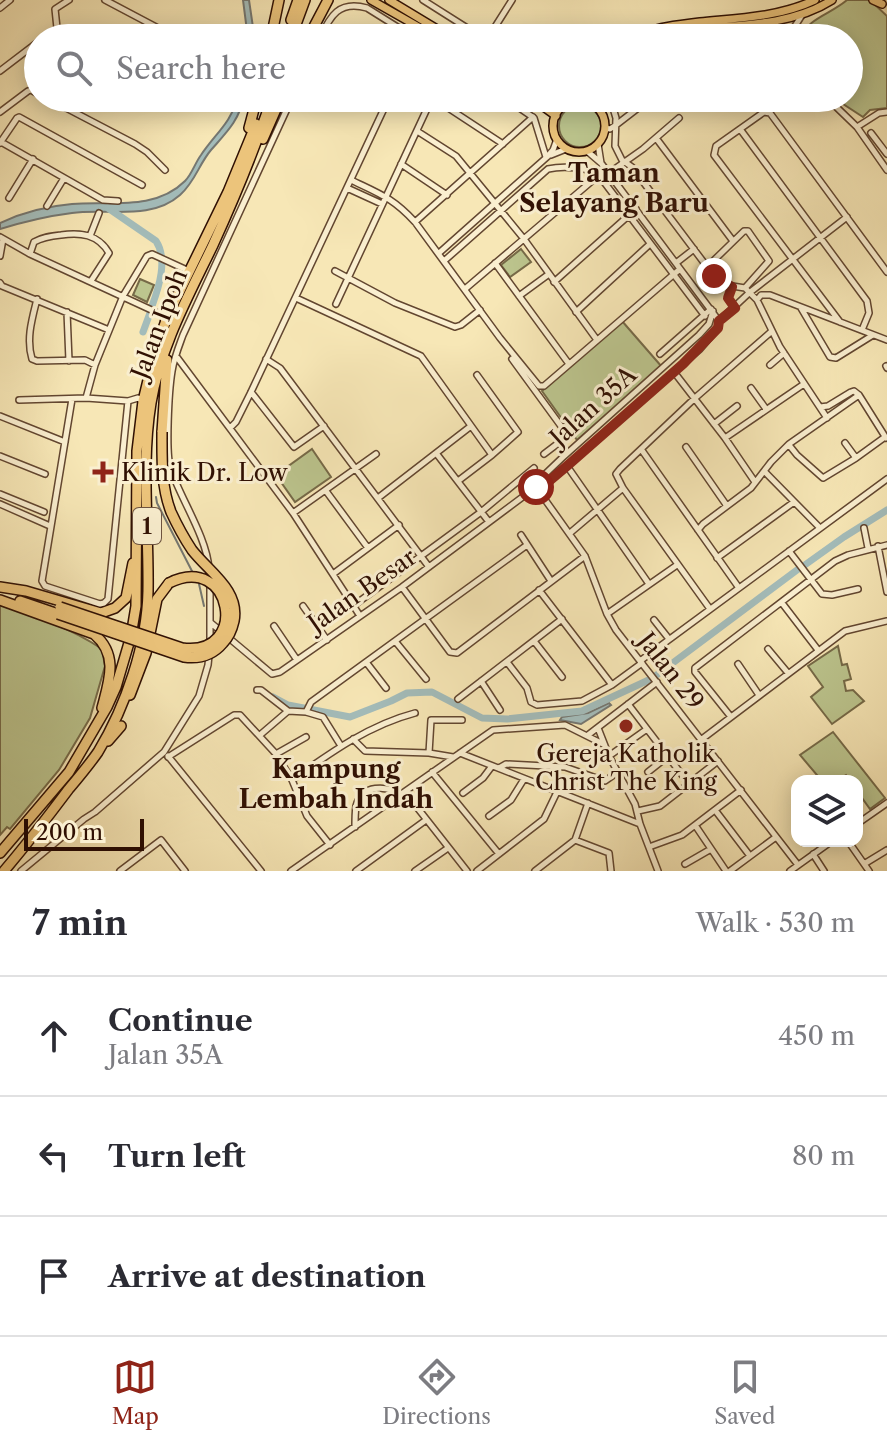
<!DOCTYPE html>
<meta charset="utf-8">
<style>
:root{--surface:#fff;--page:#f7f7f7;--text:#2b2b33;--muted:#7c7c81;--line:#e1e1e2;--accent:#8f2418}
body{margin:0;font-family:"Libre Caslon Text",serif;background:var(--page);color:var(--text)}
.controls{position:absolute;right:24px;bottom:24px;display:grid;overflow:hidden;border-radius:16px;box-shadow:0 4px 20px #0003}
.controls button{width:72px;height:72px;display:grid;place-items:center;padding:0;border:0;border-bottom:2px solid var(--line);background:var(--surface);color:var(--text);font:40px sans-serif}
.scale{position:absolute;left:24px;bottom:20px;width:120px;box-sizing:border-box;padding-left:8px;border:4px solid #301003;border-top:0;font-size:22px;line-height:28px;white-space:nowrap;color:#301003;-webkit-text-stroke:6px #faefd0;paint-order:stroke}
.stop{position:absolute;width:24px;height:24px;margin:-18px;border:6px solid #8f2418;border-radius:50%;background:#fff}
.stop.end{background:#8f2418;border-color:#fff;box-shadow:0 2px 8px #0008}
.list{margin:0;padding:0;list-style:none}
h2{display:flex;justify-content:space-between;align-items:center;height:104px;margin:0;padding:0 32px;font-size:34px}
h2 small{font-size:26px;font-weight:400;color:var(--muted)}
.list li{display:grid;grid-template-columns:52px 1fr auto;gap:24px;align-items:center;box-sizing:border-box;height:120px;padding:0 32px;border-top:2px solid var(--line)}
.list b{display:block;font-size:30px;white-space:nowrap}
.list p{margin:0;font-size:26px;white-space:nowrap;color:var(--muted)}
.list em{font-size:26px;font-style:normal;color:var(--muted)}
.icon{flex:none;width:44px;height:44px;fill:none;stroke:currentColor;stroke-width:2;stroke-linecap:round;stroke-linejoin:round}
.map{position:relative;flex:none;width:887px;height:871px;overflow:hidden}
.search{position:absolute;background:var(--surface);box-shadow:0 4px 20px #0003;left:24px;right:24px;top:24px;height:88px;display:flex;align-items:center;gap:20px;box-sizing:border-box;padding:0 28px;border-radius:44px;color:var(--muted);font-size:30px}
.sheet{height:464px;background:var(--surface)}
nav{display:flex;justify-content:space-around;align-items:center;box-sizing:border-box;height:112px;border-top:2px solid var(--line);background:var(--surface);font-size:22px;color:var(--muted)}
nav a{display:grid;justify-items:center;gap:4px}
nav .on{color:var(--accent)}
.map>svg:first-child{display:block}
.green{fill:#bcc58e;stroke:#766a48;stroke-width:2}
.water{fill:#a3bcba;stroke:#757771;stroke-width:2}
.lines{fill:none;stroke-linecap:round;stroke-linejoin:round}
.stream{stroke:#757771;stroke-width:2}
.river{stroke:#a3bcba;stroke-width:7}
.minor-casing{stroke:#624630;stroke-width:8}
.major-casing{stroke:#301003;stroke-width:10}
.highway-casing{stroke:#301003;stroke-width:12}
.minor{stroke:#faefd0;stroke-width:5}
.major{stroke:#ecc47b;stroke-width:7}
.highway{stroke:#ecc47b;stroke-width:9}
.highway-bridge-casing{stroke:#301003;stroke-width:12;stroke-linecap:butt}
.highway-bridge{stroke:#ecc47b;stroke-width:9}
.route{stroke:#8f2418;stroke-width:10}
.poi-dot{fill:#8f2418;stroke:#faefd0;stroke-width:3}
.labels{text-anchor:middle;dominant-baseline:central;stroke-width:6;stroke-linejoin:round;paint-order:stroke}
.shield{fill:#faefd0;stroke:#6d5340;stroke-width:2}
.shield-label{font-size:22px;font-weight:bold;fill:#301003}
.street-label{font-size:24px;fill:#301003;stroke:#faefd0}
.poi-label{font-size:24px;fill:#301003;stroke:#faefd0;text-anchor:start}
.neighbourhood-label{font-size:26px;font-weight:bold;fill:#301003;stroke:#faefd0}
</style>
<div class="map">
<svg width="887" height="871" viewBox="0 0 887 871">
<rect width="100%" height="100%" fill="#f7e7b6"/>
<filter id="stains"><feTurbulence type="fractalNoise" baseFrequency=".0025" numOctaves="4"/><feColorMatrix values="0 0 0 0 .2 0 0 0 0 .09 0 0 0 0 .02 0 0 0 .5 -.17"/></filter>
<radialGradient id="worn" r=".72"><stop offset=".6" stop-color="#630" stop-opacity="0"/><stop offset="1" stop-color="#630" stop-opacity=".3"/></radialGradient>
<path class="green" d="M847 0H870L887 16V108L870 110 863 117 834 98H849V38H800C808 18 831 14 847 0Z
M559 126a21 21 0 1 1 42 0a21 21 0 1 1-42 0Z
M521 249 531 262 510 277 501 265Z
M140 279 154 285 147 302 133 295Z
M622 321 662 367 577 440 542 391Z
M312 449 331 477 295 502 276 475Z
M0 605C37 617 69 627 102 649L105 666 90 718 59 770 10 829 7 827 0 835Z
M838 646 842 665 847 664 851 679 844 681 846 691 853 690 864 701 832 724 811 697 823 687 808 666Z
M833 732 885 798 870 809 857 791V781H850L846 775 836 781H822L800 755Z"/>
<path class="water" d="M243 0H249L254 34 252 38H246L247 31Z
M238 98H243C240 120 225 134 211 150 199 164 195 182 180 195 151 221 107 208 72 213 48 216 23 222 0 229V223C21 213 48 206 72 204 110 201 155 211 185 181 192 174 195 163 201 155 215 134 230 124 238 98Z
M609 703 611 705 581 724 560 720 562 717 588 713Z"/>
<g class="lines">
<path class="stream" d="M156 497 157 503 194 575
M199 584 204 606"/>
<path class="river" d="M108 208 156 241C168 259 159 287 152 306
M143 332 150 313
M802 567 844 537 887 510
M654 677 801 567
M273 697 288 705 350 717 391 701 407 693 432 692 482 718 507 719 582 711 653 678"/>
<defs>
<path id="minor" d="M105 0 175 37
M423 0 483 38
M0 8 10 0
M765 22 775 27 786 38
M44 38 57 28 55 9 69 0
M320 38C330 16 339 0 367 8L415 38
M488 38 512 0
M793 38 795 26 802 15
M0 71 38 42
M47 98 135 144 147 152 165 170
M433 98 503 144
M505 98 534 118 546 157
M610 98 616 118 615 146 622 160 632 167 714 276 726 285 745 288 757 300 780 347 827 418
M827 98 857 127 887 170
M0 112 28 91 31 90 38 94
M857 127 879 113 887 112
M605 128 610 129 616 125 651 98
M740 129 867 301 869 313 862 330
M417 131 456 156 524 239 597 340
M871 133 887 154
M656 138 733 241
M1 142 103 200 118 201
M0 143 17 118 19 117 142 185
M598 144 601 163
M587 151 601 163 719 321
M551 155 566 149
M401 164 447 195
M609 173 643 149 679 118
M598 174 705 316
M351 180C380 194 393 198 415 222L500 338 539 386H544L680 269
M347 188 382 204
M9 198 33 159
M47 206 64 178
M415 222 533 117
M90 236 99 213
M0 237 30 254 158 313 163 317 164 322
M439 253 547 157 553 150 557 139
M30 254 34 242C43 237 51 236 61 235 80 232 98 234 109 253L91 281
M0 256 3 239
M444 261 548 169C562 166 586 167 598 174
M495 263 569 364
M676 263 694 249
M707 267 744 231H748L769 261 745 288
M335 271 395 303 455 327 461 325 480 310
M554 282 636 209
M0 283 2 286 109 330
M732 287 728 298 735 308
M465 289 606 169
M519 296 549 274
M296 298 421 356 492 455
M37 299C32 319 26 339 32 359L37 361 85 360 95 365
M757 300 761 295H770L887 340
M336 304 432 98
M801 308 830 357 836 358 873 335
M67 312 69 361
M576 312 650 244
M840 322 714 155 716 146 764 112 770 113 887 272
M660 354 711 309
M176 356 293 513 360 616
M266 359 280 368 429 567
M512 359 566 433 565 438 544 454
M770 365 784 353
M886 366 887 368
M674 372 725 438 755 482
M751 388 766 409
M251 392 294 447 324 426
M859 395 886 438
M86 398 95 365 123 296 147 256 152 254 189 271
M72 399 42 581 45 586 100 604 104 603 108 599 128 401
M19 400 86 398 128 401 138 398 143 401
M820 407 828 406 851 392 854 391 859 395
M0 416 65 442
M714 424 737 406
M230 428 236 422 251 392 389 98
M725 438 804 384
M845 443 856 458
M789 445 797 455 823 478 856 458 885 437
M686 447 727 506
M641 449 739 588
M436 453 489 522
M0 456 45 474
M567 466 649 584
M764 471 820 528
M458 481 492 455 518 432 477 375
M536 486 539 480 562 458 699 335 709 324 713 311
M536 487 585 556 607 614 616 630 798 865
M326 491 368 548
M0 494 44 512
M378 498 471 426
M0 504 50 526
M293 513 376 454
M864 528 868 548
M698 530 703 524 751 488 771 462 789 444 859 395
M570 533 623 488
M521 535 551 581
M878 546 887 592
M789 551 822 594 832 595 858 589
M717 558 794 502
M209 569C207 538 181 499 171 470 165 454 169 389 172 371 174 358 179 346 183 335L292 98
M333 574 399 525
M402 587 450 652 457 653 585 556
M539 590 612 685
M782 603 818 650
M303 606 327 640
M353 606 481 512 534 468
M710 609 623 488 616 474 620 469 695 398 772 331
M607 614 677 565
M654 620 669 639
M211 623 272 674 280 672 402 587 536 487 543 485 567 466 700 349 718 328 719 321 749 293 847 217
M274 626 297 660
M210 641V587
M395 641 426 679
M534 641 562 677
M768 649 788 673
M640 661 887 479
M366 662 386 688
M507 662 527 688 531 702 537 705 582 701 612 685 642 663
M738 664 759 695
M481 681 500 710
M257 690H261L288 711
M458 699 562 619
M628 704 689 784
M306 712 311 702 527 545
M731 717 695 672V668L835 561 848 555 887 545
M598 728 609 756 635 804 640 824 658 871
M260 735 288 711 306 712 323 717 341 746
M588 735 657 682
M353 739 365 751 429 753 453 757
M702 739 845 631 887 621
M429 753 431 720H462
M460 753 640 824
M276 754 306 737
M168 756 261 871
M609 756 647 729
M168 757 234 715H240L276 754 292 780 307 816 330 845
M499 768 506 764 565 767 605 781 618 772
M432 772 499 854
M648 772 667 757
M292 780C330 753 369 725 415 713
M405 792 467 871
M463 793 483 778 492 766
M715 810 750 856
M638 811 660 806 718 761
M489 816 511 800 524 779
M857 824 887 803
M695 825 726 871
M355 827C355 821 355 813 356 806 362 784 386 785 402 795
M575 840 609 853 611 871
M848 841 869 871
M649 847 682 835 741 790
M813 854 824 871
M685 864 711 849
M864 864 887 850
M21 871 84 819 95 812 164 752 199 696 208 665 209 655
M120 871 161 840 185 871
M291 871 493 730 565 725 603 744
M356 871 426 820
M415 871 448 848
M477 871 544 819 557 792
M535 871 575 840 588 803
M730 871 776 837
M790 871 832 841"/>
<path id="major" d="M371 0 438 38
M389 0 452 38
M873 0 882 4
M634 38C655 26 677 25 700 22 739 18 779 17 815 0
M643 38C658 31 675 31 692 29 739 25 791 26 832 0
M531 98 556 116
M541 98 553 105 562 107
M553 126a26 26 0 1 1 52 0a26 26 0 1 1-52 0Z"/>
<path id="highway" d="M291 20 298 0
M271 38 279 0
M291 38 305 0
M308 38 328 0
M249 128 257 98
M263 139 281 98
M162 432 167 360
M0 587 26 591 101 613 115 608 126 598 133 563
M0 600 94 634C119 655 109 681 102 708
M20 601 58 614
M130 695 146 653 157 599 169 583
M108 741 121 726
M0 853 69 772 107 707 116 687 131 636 136 606 137 451 143 401 155 351 168 315 228 192 256 124
M4 871C26 845 47 818 68 790 78 778 89 765 98 752 126 706 147 644 148 591 149 529 141 464 151 403 160 347 189 295 213 245 235 197 255 148 272 98"/>
</defs>
<use href="#minor" class="minor-casing"/>
<use href="#major" class="major-casing"/>
<use href="#highway" class="highway-casing"/>
<use href="#minor" class="minor"/>
<use href="#major" class="major"/>
<use href="#highway" class="highway"/>
<defs>
<path id="highway-bridge" d="M60 607 182 648C251 657 232 551 169 583
M58 614 184 657C199 659 213 655 223 643 229 637 232 630 234 621 240 590 209 572 192 550 184 538 177 525 171 512 161 486 162 459 162 432"/>
</defs>
<use href="#highway-bridge" class="highway-bridge-casing"/>
<use href="#highway-bridge" class="highway-bridge"/>
</g>
<g class="lines">
<path class="route" d="M536 487 548 482 567 466 683 364 718 328 719 321 735 308 728 298 732 287 714 276"/>
</g>
<g class="poi-dot">
<path d="M99 460h8v8h8v8h-8v8h-8v-8h-8v-8h8z"/>
<circle cx="626" cy="726" r="8"/>
</g>
<g class="labels">
<rect class="shield" x="133" y="508" width="28" height="36" rx="6"/>
<g class="shield-label">
<text x="147" y="526">1</text>
</g>
<g class="street-label">
<text transform="translate(159 324) rotate(-69)">Jalan Ipoh</text>
<text transform="translate(593 406) rotate(-42)">Jalan 35A</text>
<text transform="translate(362 590) rotate(-35)">Jalan Besar</text>
<text transform="translate(671 671) rotate(52)">Jalan 29</text>
</g>
<g class="poi-label">
<text x="121" y="472">Klinik Dr. Low</text>
<text x="626" y="753" text-anchor="middle">Gereja Katholik<tspan x="626" dy="28">Christ The King</tspan></text>
</g>
<g class="neighbourhood-label">
<text x="614" y="173">Taman<tspan x="614" dy="30">Selayang Baru</tspan></text>
<text x="336" y="769">Kampung<tspan x="336" dy="30">Lembah Indah</tspan></text>
</g>
</g>
<rect width="100%" height="100%" filter="url(#stains)"/>
<rect width="100%" height="100%" fill="url(#worn)"/>
</svg>
<div class="controls">
<button><svg class="icon" aria-label="layers" viewBox="0 0 24 24"><path d="M12 4l9 5-9 5-9-5zM3 14l9 5 9-5"/></svg></button>
</div>
<div class="scale">200 m</div>
<div class="stop" style="left:536px;top:487px"></div>
<div class="stop end" style="left:714px;top:276px"></div>
<div class="search"><svg class="icon" aria-label="search" viewBox="0 0 24 24"><circle cx="10" cy="10" r="6"/><path d="M15 15l6 6"/></svg>Search here</div>
</div>
<section class="sheet">
<h2>7 min<small>Walk · 530 m</small></h2>
<ul class="list">
<li><svg class="icon" aria-label="ahead" viewBox="0 0 24 24"><path d="M12 20V5M6 11l6-6 6 6"/></svg><div><b>Continue</b><p>Jalan 35A</p></div><em>450 m</em></li>
<li><svg class="icon" aria-label="left" viewBox="0 0 24 24"><path d="M17 20v-9H6M10 6l-5 5 5 5"/></svg><div><b>Turn left</b></div><em>80 m</em></li>
<li><svg class="icon" aria-label="arrive" viewBox="0 0 24 24"><path d="M6 21V4h12l-3 4 3 4H6"/></svg><div><b>Arrive at destination</b></div></li>
</ul>
</section>
<nav>
<a class="on"><svg class="icon" aria-label="map" viewBox="0 0 24 24"><path d="M3 6l6-2 6 2 6-2v14l-6 2-6-2-6 2zM9 4v14M15 6v14"/></svg>Map</a>
<a><svg class="icon" aria-label="directions" viewBox="0 0 24 24"><path d="M12 3l9 9-9 9-9-9zM9 14v-3h6M13 9l2 2-2 2"/></svg>Directions</a>
<a><svg class="icon" aria-label="saved" viewBox="0 0 24 24"><path d="M7 4h10v16l-5-4-5 4z"/></svg>Saved</a>
</nav>
